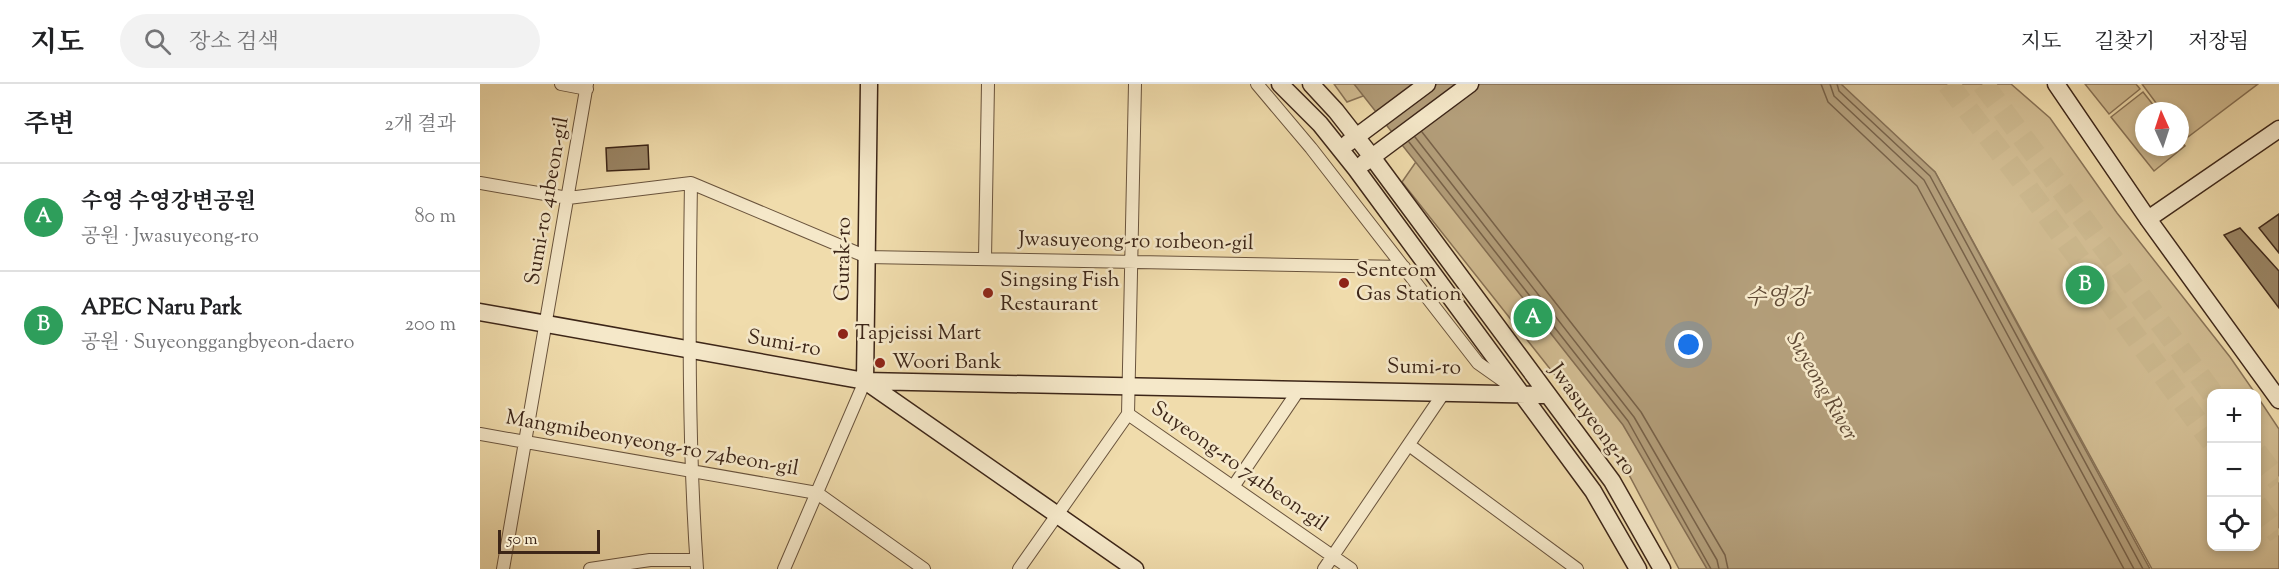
<!DOCTYPE html>
<html lang="ko">
<meta charset="utf-8">
<style>
:root{--surface:#fff;--page:#f2f2f2;--text:#202124;--muted:#757577;--line:#e0e0e0;--accent:#db2777}
body{margin:0;font-family:"Sorts Mill Goudy","Noto Serif KR",serif;background:var(--page);color:var(--text)}
.controls{position:absolute;right:18px;bottom:18px;display:grid;overflow:hidden;border-radius:12px;box-shadow:0 3px 9px #0003}
.controls button{width:54px;height:54px;display:grid;place-items:center;padding:0;border:0;border-bottom:2px solid var(--line);background:var(--surface);color:var(--text);font:30px sans-serif}
.compass{position:absolute;left:1655px;top:18px;width:54px;height:54px;border-radius:50%;background:var(--surface);box-shadow:0 3px 9px #0003;rotate:357deg}
.scale{position:absolute;left:18px;bottom:15px;width:102px;box-sizing:border-box;padding-left:6px;border:3px solid #3d2618;border-top:0;font-size:16px;line-height:21px;white-space:nowrap;color:#3d2618;-webkit-text-stroke:4px #f5e8c9;paint-order:stroke}
.you{position:absolute;left:1209px;top:261px;width:21px;height:21px;margin:-15px;border:4px solid #fff;border-radius:50%;background:#1a73e8;box-shadow:0 0 0 9px #1a73e833}
.badge{display:grid;place-items:center;width:39px;height:39px;border-radius:50%;background:var(--accent);color:#fff;font-size:20px;font-weight:700}
.pin{position:absolute;translate:-50% -50%;border:3px solid #fff;box-shadow:0 2px 6px #0006}
.list{margin:0;padding:0;list-style:none}
h2{display:flex;justify-content:space-between;align-items:center;height:78px;margin:0;padding:0 24px;font-size:26px}
h2 small{font-size:20px;font-weight:400;color:var(--muted)}
.list li{display:grid;grid-template-columns:39px 1fr auto;gap:18px;align-items:center;box-sizing:border-box;height:108px;padding:0 24px;border-top:2px solid var(--line)}
.list b{display:block;font-size:22px;white-space:nowrap}
.list p{margin:0;font-size:20px;white-space:nowrap;color:var(--muted)}
.list em{font-size:20px;font-style:normal;color:var(--muted)}
.icon{flex:none;width:33px;height:33px;fill:none;stroke:currentColor;stroke-width:2;stroke-linecap:round;stroke-linejoin:round}
.map{position:relative;flex:none;width:1799px;height:485px;overflow:hidden}
header{display:flex;align-items:center;gap:36px;box-sizing:border-box;height:84px;padding:0 30px;background:var(--surface);border-bottom:2px solid var(--line)}
header strong{font-size:28px}
nav{display:flex;gap:33px;margin-inline-start:auto;font-size:21px}
.search{width:420px;height:54px;background:var(--page);display:flex;align-items:center;gap:15px;box-sizing:border-box;padding:0 21px;border-radius:33px;color:var(--muted);font-size:22px}
main{display:flex}
aside{flex:1;background:var(--surface)}
.map>svg:first-child{display:block}
.green{fill:#d2bd93;stroke:#887256;stroke-width:1.5}
.water{fill:#b39e7a;stroke:#846e53;stroke-width:1.5}
.lines{fill:none;stroke-linecap:round;stroke-linejoin:round}
.shore{stroke:#786249;stroke-width:1.5}
.building{fill:#9a8565;stroke:#3d2618;stroke-width:1.5}
.highway-tunnel{stroke:#ccb88e;stroke-width:22;stroke-dasharray:22 11;stroke-linecap:butt}
.street-casing{stroke:#6a543d;stroke-width:14}
.secondary-casing{stroke:#3d2618;stroke-width:19}
.street{stroke:#f5e8c9;stroke-width:12}
.secondary{stroke:#f5e8c9;stroke-width:16}
.poi-dot{fill:#8f2418;stroke:#f5e8c9;stroke-width:2}
.labels{text-anchor:middle;dominant-baseline:central;stroke-width:5;stroke-linejoin:round;paint-order:stroke}
.street-label{font-size:21px;fill:#3d2618;stroke:#f5e8c9}
.poi-label{font-size:21px;fill:#3d2618;stroke:#f5e8c9;text-anchor:start}
.water-label{font-size:22px;font-style:italic;fill:#604a35;stroke:#f5e8c9}
</style>
<header>
<strong>지도</strong>
<div class="search"><svg class="icon" aria-label="search" viewBox="0 0 24 24"><circle cx="10" cy="10" r="6"/><path d="M15 15l6 6"/></svg>장소 검색</div>
<nav><a>지도</a><a>길찾기</a><a>저장됨</a></nav>
</header>
<main>
<aside>
<h2>주변<small>2개 결과</small></h2>
<ul class="list">
<li><span class="badge" style="background:#2e9e5b">A</span><div><b>수영 수영강변공원</b><p>공원 · Jwasuyeong-ro</p></div><em>80 m</em></li>
<li><span class="badge" style="background:#2e9e5b">B</span><div><b>APEC Naru Park</b><p>공원 · Suyeonggangbyeon-daero</p></div><em>200 m</em></li>
</ul>
</aside>
<div class="map">
<svg width="1799" height="485" viewBox="0 0 1799 485">
<rect width="100%" height="100%" fill="#f0dcac"/>
<filter id="stains"><feTurbulence type="fractalNoise" baseFrequency=".00333" numOctaves="4"/><feColorMatrix values="0 0 0 0 .2 0 0 0 0 .09 0 0 0 0 .02 0 0 0 .5 -.17"/></filter>
<radialGradient id="worn" r=".72"><stop offset=".6" stop-color="#630" stop-opacity="0"/><stop offset="1" stop-color="#630" stop-opacity=".3"/></radialGradient>
<path class="green" d="M854 0H915L867 18Z
M1355 0H1531L1570 34 1637 129 1750 273 1775 309 1732 310V462H1776L1777 312 1799 345V485H1672L1455 88Z
M1605 0H1656L1660 5 1629 30Z
M1662 0H1778L1704 56 1700 51V27H1682Z
M1663 8 1678 27H1664V63H1700V56L1705 62 1674 87 1631 33Z
M949 59 1039 181 1241 485H1199L1139 372 922 98Z"/>
<path class="water" d="M874 0H1361L1455 88 1670 485H1227L1143 341Z"/>
<g class="lines">
<path class="shore" d="M1341 0 1348 18 1437 102 1644 485
M1350 0 1354 12 1444 96 1654 485
M1357 0 1359 7 1450 92 1663 485
M942 48 1161 328 1245 471 1248 485
M935 53 1154 333 1237 476 1239 485
M929 58 1148 337 1231 485"/>
</g>
<path class="building" d="M168 61 169 85 127 87 126 64Z
M1799 130V169L1779 144Z
M1760 144 1799 187V224L1744 151Z"/>
<g class="lines">
<path class="highway-tunnel" d="M1468 0 1538 91 1732 358
M1503 0 1733 310
M1776 368 1799 398
M1776 420 1799 451"/>
<defs>
<path id="street" d="M81 0 107 5
M655 0 648 330 871 485
M777 0 831 64 998 279 1032 303
M0 99 88 114 211 99 387 173 924 183
M211 99C209 228 208 356 217 485
M505 175 508 0
M0 350 337 409 444 485
M929 361 1097 485
M753 403 820 304
M23 485 107 0
M110 485 170 476H216
M304 485 385 297
M539 485 648 330
M844 485 965 307"/>
<path id="secondary" d="M800 0 840 40 876 85 1113 407 1158 485
M831 0 856 27 892 73 1132 397 1182 485
M1576 0 1668 135 1799 316
M868 59 947 0
M884 79 990 0
M1668 135 1799 45
M0 228 385 297 1067 311
M385 297 655 485
M385 297 389 0"/>
</defs>
<use href="#street" class="street-casing"/>
<use href="#secondary" class="secondary-casing"/>
<use href="#street" class="street"/>
<use href="#secondary" class="secondary"/>
</g>
<g class="poi-dot">
<circle cx="864" cy="199" r="6"/>
<circle cx="508" cy="209" r="6"/>
<circle cx="363" cy="250" r="6"/>
<circle cx="400" cy="279" r="6"/>
</g>
<g class="labels">
<g class="street-label">
<text transform="translate(68 117) rotate(-80)">Sumi-ro 41beon-gil</text>
<text transform="translate(656 158) rotate(1)">Jwasuyeong-ro 101beon-gil</text>
<text transform="translate(364 175) rotate(-89)">Gurak-ro</text>
<text transform="translate(304 260) rotate(10)">Sumi-ro</text>
<text transform="translate(944 284) rotate(1)">Sumi-ro</text>
<text transform="translate(1112 336) rotate(54)">Jwasuyeong-ro</text>
<text transform="translate(172 360) rotate(10)">Mangmibeonyeong-ro 74beon-gil</text>
<text transform="translate(759 383) rotate(35)">Suyeong-ro 741beon-gil</text>
</g>
<g class="poi-label">
<text x="876" y="187">Senteom<tspan x="876" dy="24">Gas Station</tspan></text>
<text x="520" y="197">Singsing Fish<tspan x="520" dy="24">Restaurant</tspan></text>
<text x="375" y="250">Tapjeissi Mart</text>
<text x="412" y="279">Woori Bank</text>
</g>
<g class="water-label">
<text x="1297" y="215">수영강</text>
<text transform="translate(1341 303) rotate(60)">Suyeong River</text>
</g>
</g>
<rect width="100%" height="100%" filter="url(#stains)"/>
<rect width="100%" height="100%" fill="url(#worn)"/>
</svg>
<div class="controls">
<button>+</button>
<button>−</button>
<button><svg class="icon" aria-label="locate" viewBox="0 0 24 24"><circle cx="12" cy="12" r="6"/><path d="M12 2v4M12 18v4M2 12h4M18 12h4"/></svg></button>
</div>
<svg class="compass" viewBox="-18 -18 36 36"><path d="M0-13l5 13h-10z" fill="#e53935"/><path d="M0 13l5-13h-10z" fill="#757577"/></svg>
<div class="scale">50 m</div>
<div class="you"></div>
<div class="pin badge" style="left:1053px;top:234px;background:#2e9e5b">A</div>
<div class="pin badge" style="left:1605px;top:201px;background:#2e9e5b">B</div>
</div>
</main>
